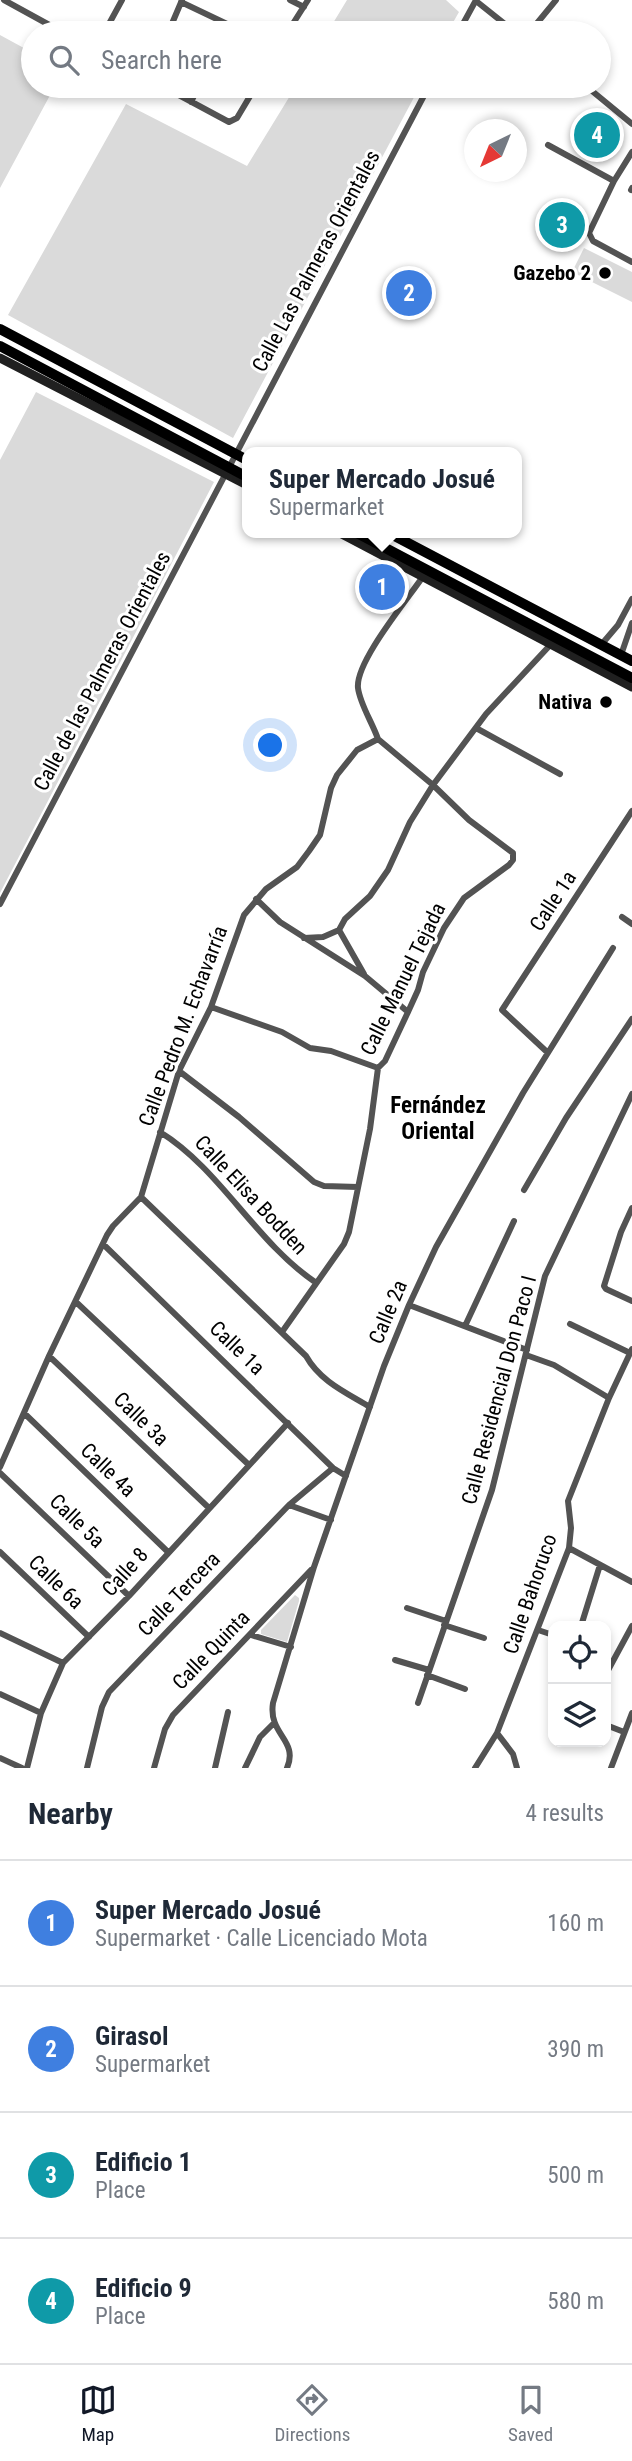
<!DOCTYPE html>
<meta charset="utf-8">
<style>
:root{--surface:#fff;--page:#f2f2f3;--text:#1f2937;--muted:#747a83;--line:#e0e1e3;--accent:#111827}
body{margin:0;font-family:"Roboto Condensed",sans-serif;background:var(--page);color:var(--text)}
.controls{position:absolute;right:21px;bottom:21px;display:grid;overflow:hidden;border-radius:14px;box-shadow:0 4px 10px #0003}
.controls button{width:63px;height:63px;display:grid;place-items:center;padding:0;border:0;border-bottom:2px solid var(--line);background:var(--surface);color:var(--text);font:35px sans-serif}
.compass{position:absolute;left:464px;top:119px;width:63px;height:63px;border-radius:50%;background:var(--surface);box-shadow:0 4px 10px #0003;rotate:223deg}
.you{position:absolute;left:271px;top:746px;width:24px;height:24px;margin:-18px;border:5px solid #fff;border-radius:50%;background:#1a73e8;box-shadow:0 0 0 10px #1a73e833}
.badge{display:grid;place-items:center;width:46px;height:46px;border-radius:50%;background:var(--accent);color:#fff;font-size:23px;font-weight:700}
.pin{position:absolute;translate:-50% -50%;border:4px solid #fff;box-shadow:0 2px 7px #0006}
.popup{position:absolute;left:242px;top:447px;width:280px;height:91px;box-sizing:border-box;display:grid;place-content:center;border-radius:14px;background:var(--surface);filter:drop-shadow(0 2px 5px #0005);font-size:23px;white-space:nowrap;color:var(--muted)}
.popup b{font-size:26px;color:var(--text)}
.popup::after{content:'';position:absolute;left:50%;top:100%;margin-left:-14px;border:14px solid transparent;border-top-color:var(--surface)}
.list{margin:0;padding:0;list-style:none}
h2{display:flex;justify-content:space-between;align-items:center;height:91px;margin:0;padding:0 28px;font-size:30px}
h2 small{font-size:23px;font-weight:400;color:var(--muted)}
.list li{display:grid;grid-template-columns:46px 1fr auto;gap:21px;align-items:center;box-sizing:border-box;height:126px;padding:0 28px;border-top:2px solid var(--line)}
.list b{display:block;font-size:26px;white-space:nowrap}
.list p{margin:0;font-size:23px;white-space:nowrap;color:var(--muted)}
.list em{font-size:23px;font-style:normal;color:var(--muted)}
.icon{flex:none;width:38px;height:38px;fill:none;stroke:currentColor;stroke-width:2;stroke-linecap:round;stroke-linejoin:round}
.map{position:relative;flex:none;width:632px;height:1768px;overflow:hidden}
.search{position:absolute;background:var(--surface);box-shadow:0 4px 10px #0003;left:21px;right:21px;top:21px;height:77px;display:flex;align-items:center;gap:18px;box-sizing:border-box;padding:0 24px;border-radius:38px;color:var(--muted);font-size:26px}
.sheet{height:595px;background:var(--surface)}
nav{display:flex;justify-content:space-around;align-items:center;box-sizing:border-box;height:98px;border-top:2px solid var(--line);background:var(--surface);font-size:19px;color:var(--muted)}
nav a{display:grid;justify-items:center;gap:4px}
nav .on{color:var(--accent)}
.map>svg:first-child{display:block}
.green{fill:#dadada}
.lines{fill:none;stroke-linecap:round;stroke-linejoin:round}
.street{stroke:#535353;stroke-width:6}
.secondary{stroke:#202020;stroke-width:9}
.primary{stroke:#000;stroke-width:10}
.poi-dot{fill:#000;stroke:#fff;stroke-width:2.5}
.labels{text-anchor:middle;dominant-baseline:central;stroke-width:6;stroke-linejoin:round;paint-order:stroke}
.street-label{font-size:21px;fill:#000;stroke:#fff}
.poi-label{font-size:21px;font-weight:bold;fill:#000;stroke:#fff;text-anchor:end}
.neighbourhood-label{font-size:23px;font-weight:bold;fill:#000;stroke:#fff}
</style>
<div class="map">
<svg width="632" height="1768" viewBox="0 0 632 1768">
<rect width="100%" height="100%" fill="#fff"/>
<path class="green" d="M347 0H446L459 12 447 33H327Z
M0 35 33 53V86H55L0 188Z
M296 86H420L233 438 8 315 126 104 247 166Z
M584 248 632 272V302L572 272Z
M36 392 214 482 0 893V460Z
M295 1595 299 1598V1601L287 1642 261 1634V1630Z"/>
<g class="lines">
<path class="street" d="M4 0 64 33
M290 0 304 7
M476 1 516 33
M181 2 246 33
M104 33 122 0
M168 33 182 0
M287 33 308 0
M458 33 476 0
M529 33 556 0
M162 86 229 122 237 118 256 86
M586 86 632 124
M191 102 199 86
M548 145 614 181
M632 152 614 181 589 233 593 241 632 262
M631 190 632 188
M601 645 618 625 632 599
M621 655 632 623
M476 728 560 774
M378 739C372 722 360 704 358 688 355 662 408 599 424 575
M256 899 280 922 365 976 408 1012
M0 904 429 86
M622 917 632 924
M339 930 364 974
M304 938 323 937 339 930 345 919 370 896 388 870 410 822 433 785 486 714 553 642
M211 1007 282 1032 310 1048 331 1051 378 1068
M547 1052 502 1010 632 811
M179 1071 239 1117 314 1182 324 1186 358 1187
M160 1132C220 1169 255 1241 315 1282
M524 1190 566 1118 632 1019
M141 1197 306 1356C320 1381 345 1392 370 1407
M632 1208 621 1232 604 1286 606 1289 632 1301
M104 1245 333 1468 346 1476
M76 1302 249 1465
M409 1305 527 1350
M570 1324 630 1353
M465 1326 514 1221
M282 1332 344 1244 349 1232 370 1129 378 1068 385 1061 408 1012 418 990 423 972 444 928 464 898 509 865 513 860V853L469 820 433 785 378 739
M526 1355 554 1365 609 1398
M49 1356 209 1508
M24 1413 168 1552
M0 1467 49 1356 107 1235 113 1226 141 1197 179 1071 211 1007 244 915 266 889 297 867 309 851 320 835 331 788 337 775 357 750 378 739
M0 1473 129 1596
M289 1505 331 1520
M569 1548 632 1582
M0 1552 89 1637
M407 1608 446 1621
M444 1625 484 1638
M581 1626 600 1565
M538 1630 553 1635
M0 1633 63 1663
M251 1635 291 1647
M395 1660 429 1670
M606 1674 632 1626
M427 1675 465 1689
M0 1694 41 1713
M418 1703 492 1490 545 1276 632 1094
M606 1725 624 1732
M0 1758 22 1768
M27 1768 41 1713 63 1663 129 1596 288 1423
M87 1768 102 1707 109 1692 289 1505 333 1468
M154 1768 165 1729 173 1715 311 1570
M215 1768 228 1712
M245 1768 260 1737 273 1724
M287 1768C299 1740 268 1735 273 1703L314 1567 384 1366 409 1305 436 1247 523 1093 613 948
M475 1768 497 1733
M517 1768 513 1754 497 1733 569 1548 571 1528 568 1501 609 1398 632 1349
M611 1768 632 1713"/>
<path class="secondary" d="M0 358 247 485
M340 533 632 687"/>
<path class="primary" d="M0 329 247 460
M0 346 247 477
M357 533 632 678
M389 533 632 661"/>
</g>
<g class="poi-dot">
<circle cx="605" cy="273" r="7"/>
<circle cx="606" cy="702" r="7"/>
</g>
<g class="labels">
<g class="street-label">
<text transform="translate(316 261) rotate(-62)">Calle Las Palmeras Orientales</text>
<text transform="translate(102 671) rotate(-62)">Calle de las Palmeras Orientales</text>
<text transform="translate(553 901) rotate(-57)">Calle 1a</text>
<text transform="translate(403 979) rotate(-64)">Calle Manuel Tejada</text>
<text transform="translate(183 1026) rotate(-69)">Calle Pedro M. Echavarría</text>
<text transform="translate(251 1195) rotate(47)">Calle Elisa Bodden</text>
<text transform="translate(388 1312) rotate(-67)">Calle 2a</text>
<text transform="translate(237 1348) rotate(44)">Calle 1a</text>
<text transform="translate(499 1390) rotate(-75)">Calle Residencial Don Paco I</text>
<text transform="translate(141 1419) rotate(44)">Calle 3a</text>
<text transform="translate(108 1470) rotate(44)">Calle 4a</text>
<text transform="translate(77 1521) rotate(44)">Calle 5a</text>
<text transform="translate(125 1572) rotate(-48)">Calle 8</text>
<text transform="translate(56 1582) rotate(44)">Calle 6a</text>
<text transform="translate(179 1594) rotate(-46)">Calle Tercera</text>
<text transform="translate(530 1594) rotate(-71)">Calle Bahoruco</text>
<text transform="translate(211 1650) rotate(-46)">Calle Quinta</text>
</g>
<g class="poi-label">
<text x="591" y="273">Gazebo 2</text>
<text x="592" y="702">Nativa</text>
</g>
<g class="neighbourhood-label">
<text x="438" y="1105">Fernández<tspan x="438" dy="26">Oriental</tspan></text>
</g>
</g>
</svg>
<div class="controls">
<button><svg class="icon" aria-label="locate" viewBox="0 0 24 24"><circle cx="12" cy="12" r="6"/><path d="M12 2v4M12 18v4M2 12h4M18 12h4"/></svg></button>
<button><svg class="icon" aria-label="layers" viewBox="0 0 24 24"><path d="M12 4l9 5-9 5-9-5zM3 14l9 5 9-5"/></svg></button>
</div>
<svg class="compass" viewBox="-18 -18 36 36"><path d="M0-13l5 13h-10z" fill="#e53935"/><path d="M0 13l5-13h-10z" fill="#747a83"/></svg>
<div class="you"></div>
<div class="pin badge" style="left:382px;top:587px;background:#3f7fe0">1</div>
<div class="popup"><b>Super Mercado Josué</b>Supermarket</div>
<div class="pin badge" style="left:409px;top:293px;background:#3f7fe0">2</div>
<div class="pin badge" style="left:562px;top:225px;background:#0f9aa8">3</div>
<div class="pin badge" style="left:597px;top:135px;background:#0f9aa8">4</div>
<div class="search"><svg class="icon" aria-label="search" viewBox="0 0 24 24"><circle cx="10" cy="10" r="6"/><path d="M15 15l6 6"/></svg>Search here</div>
</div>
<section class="sheet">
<h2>Nearby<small>4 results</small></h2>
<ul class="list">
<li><span class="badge" style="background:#3f7fe0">1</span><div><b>Super Mercado Josué</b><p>Supermarket · Calle Licenciado Mota</p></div><em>160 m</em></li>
<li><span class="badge" style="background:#3f7fe0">2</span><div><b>Girasol</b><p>Supermarket</p></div><em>390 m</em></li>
<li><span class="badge" style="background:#0f9aa8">3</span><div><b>Edificio 1</b><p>Place</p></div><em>500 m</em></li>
<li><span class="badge" style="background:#0f9aa8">4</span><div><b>Edificio 9</b><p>Place</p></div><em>580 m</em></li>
</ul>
</section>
<nav>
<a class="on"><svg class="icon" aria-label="map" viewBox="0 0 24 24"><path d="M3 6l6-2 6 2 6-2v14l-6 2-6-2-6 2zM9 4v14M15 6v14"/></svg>Map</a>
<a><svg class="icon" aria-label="directions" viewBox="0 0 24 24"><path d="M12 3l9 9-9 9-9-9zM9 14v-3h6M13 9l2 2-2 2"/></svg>Directions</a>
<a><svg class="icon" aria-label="saved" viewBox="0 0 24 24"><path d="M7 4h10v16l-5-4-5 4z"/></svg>Saved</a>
</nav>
